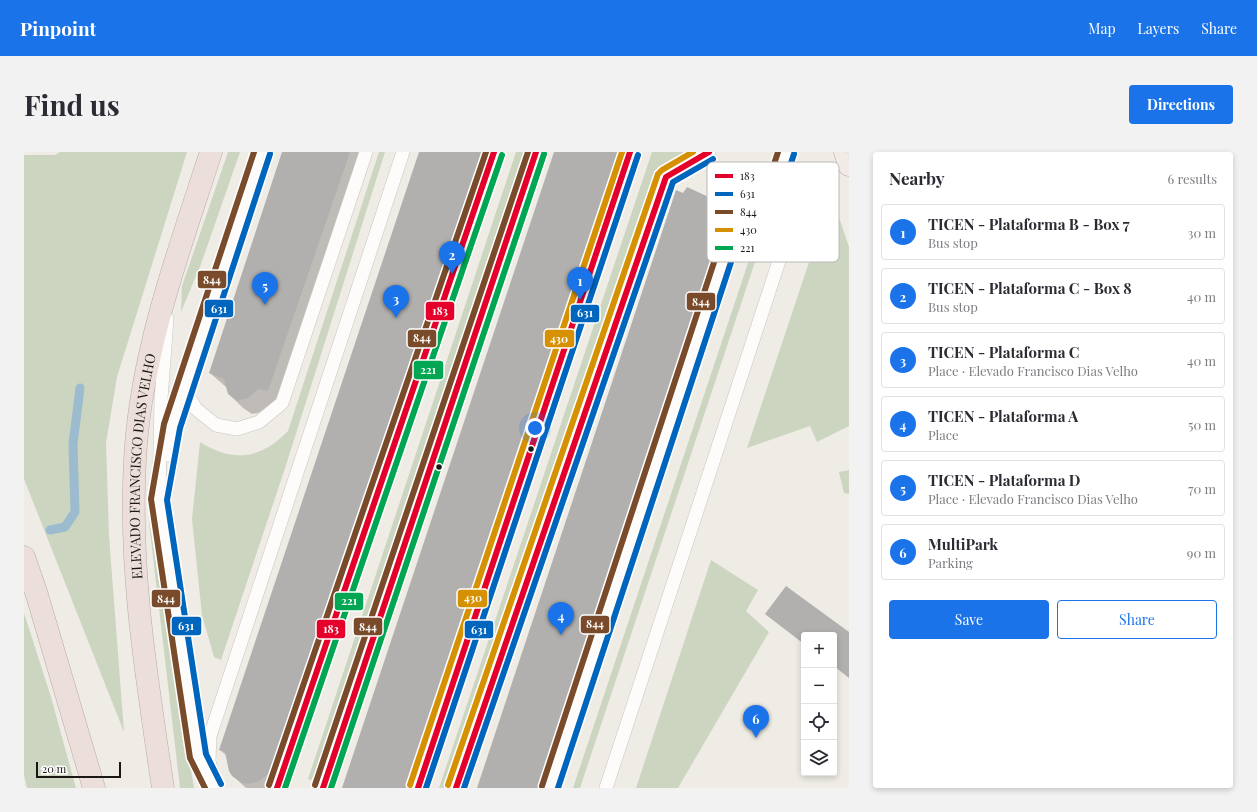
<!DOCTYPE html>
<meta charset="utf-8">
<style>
:root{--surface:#fff;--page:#f2f2f3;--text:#2b2b33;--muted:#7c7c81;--line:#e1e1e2;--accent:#1a73e8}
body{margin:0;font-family:"Playfair Display",serif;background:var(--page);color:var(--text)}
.controls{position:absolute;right:12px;bottom:12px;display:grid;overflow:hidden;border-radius:4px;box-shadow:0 2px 6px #0003}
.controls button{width:36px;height:36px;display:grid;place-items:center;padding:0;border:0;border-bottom:1px solid var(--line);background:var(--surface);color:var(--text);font:20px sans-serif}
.scale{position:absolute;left:12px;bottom:10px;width:85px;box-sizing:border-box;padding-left:4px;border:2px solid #1a1714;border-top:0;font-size:11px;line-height:14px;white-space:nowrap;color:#1a1714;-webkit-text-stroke:3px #fff;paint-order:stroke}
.you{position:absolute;left:511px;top:276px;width:14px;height:14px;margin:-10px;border:3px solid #fff;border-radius:50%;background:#1a73e8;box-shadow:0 0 0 6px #1a73e833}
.badge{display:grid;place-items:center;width:26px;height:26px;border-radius:50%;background:var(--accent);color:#fff;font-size:13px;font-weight:700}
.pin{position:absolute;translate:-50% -33px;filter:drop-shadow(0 1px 2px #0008)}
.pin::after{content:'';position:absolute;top:21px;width:14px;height:12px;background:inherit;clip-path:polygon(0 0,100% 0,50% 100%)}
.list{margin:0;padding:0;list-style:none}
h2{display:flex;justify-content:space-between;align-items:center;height:52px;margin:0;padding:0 16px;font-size:17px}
h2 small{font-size:13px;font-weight:400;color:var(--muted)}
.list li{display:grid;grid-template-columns:26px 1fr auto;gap:12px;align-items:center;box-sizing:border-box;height:56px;margin:0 8px 8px;padding:0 8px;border:1px solid var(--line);border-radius:4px}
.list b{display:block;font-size:15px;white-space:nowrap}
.list p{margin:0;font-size:13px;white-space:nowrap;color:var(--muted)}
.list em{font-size:13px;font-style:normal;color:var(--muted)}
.actions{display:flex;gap:8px;padding:12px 16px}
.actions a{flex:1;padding:9px 0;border:1px solid var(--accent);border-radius:4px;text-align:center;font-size:14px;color:var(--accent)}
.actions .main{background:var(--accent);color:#fff}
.icon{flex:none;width:22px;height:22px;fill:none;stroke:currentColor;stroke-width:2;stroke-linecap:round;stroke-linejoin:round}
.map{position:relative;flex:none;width:825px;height:636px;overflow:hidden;border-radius:4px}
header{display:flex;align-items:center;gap:24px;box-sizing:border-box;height:56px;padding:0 20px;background:var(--accent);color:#fff}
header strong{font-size:19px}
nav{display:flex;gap:22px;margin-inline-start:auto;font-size:14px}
.intro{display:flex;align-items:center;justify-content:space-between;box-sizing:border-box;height:96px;padding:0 24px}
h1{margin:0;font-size:28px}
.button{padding:10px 18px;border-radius:4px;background:var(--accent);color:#fff;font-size:14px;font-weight:700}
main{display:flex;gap:24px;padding:0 24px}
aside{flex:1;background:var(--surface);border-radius:4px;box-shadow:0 2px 6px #0003}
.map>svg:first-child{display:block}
.green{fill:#ccd5c0}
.shadow{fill:#0003}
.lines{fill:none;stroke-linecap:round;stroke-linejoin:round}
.stream{stroke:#9dbbce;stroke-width:9}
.building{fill:#b1b0af}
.lane-casing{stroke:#c8c6c1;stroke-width:14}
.primary-casing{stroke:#b9aaa5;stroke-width:23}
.highway-casing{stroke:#b9aaa5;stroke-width:23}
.lane{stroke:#fdfcfb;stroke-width:13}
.primary{stroke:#f2eae7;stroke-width:22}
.highway{stroke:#ecdeda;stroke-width:22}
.bus-1-casing{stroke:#fff;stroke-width:9}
.bus-2-casing{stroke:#fff;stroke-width:9}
.bus-3-casing{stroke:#fff;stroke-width:9}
.bus-4-casing{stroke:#fff;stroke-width:9}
.bus-5-casing{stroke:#fff;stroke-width:9}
.bus-1{stroke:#e4002b;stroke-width:6}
.bus-2{stroke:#0065bd;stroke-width:6}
.bus-3{stroke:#7a4b2a;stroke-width:6}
.bus-4{stroke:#d69103;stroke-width:6}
.bus-5{stroke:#00a651;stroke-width:6}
.bus-dot{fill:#1a1714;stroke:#fff;stroke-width:1.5}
.labels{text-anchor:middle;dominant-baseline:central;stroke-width:3.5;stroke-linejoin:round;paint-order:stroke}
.street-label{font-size:14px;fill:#1a1714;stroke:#fff}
.key{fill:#fff;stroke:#bab9b8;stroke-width:1}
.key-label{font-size:11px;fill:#1a1714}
.line-badge{stroke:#fff;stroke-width:1.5}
.badge-label{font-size:11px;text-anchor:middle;font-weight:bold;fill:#fff}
</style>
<header>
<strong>Pinpoint</strong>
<nav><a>Map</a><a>Layers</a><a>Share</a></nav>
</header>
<div class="intro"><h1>Find us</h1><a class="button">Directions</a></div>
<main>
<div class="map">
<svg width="825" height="636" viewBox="0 0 825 636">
<rect width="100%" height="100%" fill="#efece6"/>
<path class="green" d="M36 0H163L93 225 82 291 85 384 100 580 0 327V3H31Z
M204 0H216L177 112 157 160 158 134Z
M355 0H361L263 310 197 508 190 505 178 463 168 367 176 290C209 311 237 307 264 279Z
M492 0H502L292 629 284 627Z
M628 0H667L640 21 627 36 424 636H415Z
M798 15 825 95V274L793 290 786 274 723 296 785 110 780 56 782 28 789 18Z
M725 108 731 110 556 636H549Z
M825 318V342L820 341 815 320Z
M124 362 170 636H156Z
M687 408 734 438 722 459 745 480 654 636H612Z
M0 461 27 545 52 636H3L0 623Z"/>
<path class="shadow" d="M260 0H344L258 252 250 251 234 261 228 262 219 256 205 242 203 236 186 221Z
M396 0H478L419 177 265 631 257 636H222L209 624 203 604 196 598Z
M531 0H613L401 636H319Z
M652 40 712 59 725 72 719 90 709 105 535 636H454Z"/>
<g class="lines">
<path class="stream" d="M26 378 41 375 51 360 49 292 56 236"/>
</g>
<path class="building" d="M258 0H326L244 239 235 237 224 246 213 249 204 242 200 227 185 221Z
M395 0H459L406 163 251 617 235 629 224 632 218 631 208 624 205 619 201 600 195 598Z
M530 0H596L384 636H318Z
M663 35 713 58 706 76 696 92 518 636H453L652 38 659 41Z
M762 434 825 480V526L810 514V483H780V492L741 462Z"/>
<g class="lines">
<defs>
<path id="lane" d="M143 167 137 247 135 348 174 605 183 624
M159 235 172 257 192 273 213 277 235 270 258 251 342 0
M143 303 148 274 159 235 238 0
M191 636 185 609 186 584 379 0
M253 636 470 0
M299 636 467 138 512 0
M394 636 606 0
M432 636 642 25 685 0
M526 636 704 94 757 16
M582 636 757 103V16L762 0"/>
<path id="primary" d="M821 0 825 13"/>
<g id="highway">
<path d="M0 405 13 443 70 636"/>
<path id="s1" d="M139 636C122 522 103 408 112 293 120 191 156 96 187 0"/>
</g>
</defs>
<use href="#lane" class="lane-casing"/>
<use href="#primary" class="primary-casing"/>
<use href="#highway" class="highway-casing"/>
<use href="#lane" class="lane"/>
<use href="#primary" class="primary"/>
<use href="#highway" class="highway"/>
<defs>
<path id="bus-1" d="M253 636 470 0
M299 636 512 0
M394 636 606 0
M432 636 642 25 685 0"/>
<path id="bus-2" d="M197 632 182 602 143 348 156 276 246 2
M402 636 614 3
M440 636 649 30 689 7
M534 636 711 98 764 20 770 2"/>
<path id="bus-3" d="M245 633 462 0
M291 633 504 0
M518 634 696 92 750 12 754 0
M181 636 166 606 127 347 140 272 230 0"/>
<path id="bus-4" d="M386 633 598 0
M424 633 634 22 638 18 669 0"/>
<path id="bus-5" d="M261 636 478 3
M307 636 520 2"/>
</defs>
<use href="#bus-1" class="bus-1-casing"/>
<use href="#bus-2" class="bus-2-casing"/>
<use href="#bus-3" class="bus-3-casing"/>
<use href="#bus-4" class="bus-4-casing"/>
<use href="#bus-5" class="bus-5-casing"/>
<use href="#bus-1" class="bus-1"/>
<use href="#bus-2" class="bus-2"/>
<use href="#bus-3" class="bus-3"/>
<use href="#bus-4" class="bus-4"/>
<use href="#bus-5" class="bus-5"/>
</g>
<g class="bus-dot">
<circle cx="507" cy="297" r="3.5"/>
<circle cx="415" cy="315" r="3.5"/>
</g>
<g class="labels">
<g class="street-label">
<text stroke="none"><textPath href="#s1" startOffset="324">ELEVADO FRANCISCO DIAS VELHO</textPath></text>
</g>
</g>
<rect x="683" y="10" width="132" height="100" rx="6" class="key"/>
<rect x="691" y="22" width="18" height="4" fill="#e4002b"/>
<rect x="691" y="40" width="18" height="4" fill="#0065bd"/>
<rect x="691" y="58" width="18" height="4" fill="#7a4b2a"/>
<rect x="691" y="76" width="18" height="4" fill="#d69103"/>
<rect x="691" y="94" width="18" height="4" fill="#00a651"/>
<g class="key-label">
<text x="716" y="28">183</text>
<text x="716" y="46">631</text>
<text x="716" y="64">844</text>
<text x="716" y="82">430</text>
<text x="716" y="100">221</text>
</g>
<g class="line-badge">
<rect x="173" y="118" width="30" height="19" rx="4" fill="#7a4b2a"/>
<rect x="662" y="140" width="30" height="19" rx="4" fill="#7a4b2a"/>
<rect x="180" y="147" width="30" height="19" rx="4" fill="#0065bd"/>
<rect x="401" y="149" width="30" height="20" rx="4" fill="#e4002b"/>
<rect x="546" y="152" width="30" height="19" rx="4" fill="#0065bd"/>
<rect x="383" y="177" width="30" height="19" rx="4" fill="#7a4b2a"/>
<rect x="520" y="177" width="31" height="19" rx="4" fill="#d69103"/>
<rect x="389" y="208" width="31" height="20" rx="4" fill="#00a651"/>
<rect x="433" y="437" width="31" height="19" rx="4" fill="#d69103"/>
<rect x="127" y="437" width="30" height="19" rx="4" fill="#7a4b2a"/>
<rect x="310" y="440" width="30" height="19" rx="4" fill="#00a651"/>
<rect x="556" y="463" width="30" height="19" rx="4" fill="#7a4b2a"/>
<rect x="147" y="464" width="31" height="20" rx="4" fill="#0065bd"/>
<rect x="329" y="465" width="30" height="19" rx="4" fill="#7a4b2a"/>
<rect x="292" y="467" width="30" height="20" rx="4" fill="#e4002b"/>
<rect x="440" y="468" width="30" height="19" rx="4" fill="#0065bd"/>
</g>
<g class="badge-label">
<text x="188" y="132">844</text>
<text x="677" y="154">844</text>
<text x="195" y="161">631</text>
<text x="416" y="163">183</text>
<text x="561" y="165">631</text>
<text x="398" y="190">844</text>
<text x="535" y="191">430</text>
<text x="404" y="222">221</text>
<text x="449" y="450">430</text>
<text x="142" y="451">844</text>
<text x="325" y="453">221</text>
<text x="571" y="476">844</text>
<text x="162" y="478">631</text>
<text x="344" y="479">844</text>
<text x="307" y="481">183</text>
<text x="455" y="482">631</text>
</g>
</svg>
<div class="controls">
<button>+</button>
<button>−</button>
<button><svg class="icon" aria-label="locate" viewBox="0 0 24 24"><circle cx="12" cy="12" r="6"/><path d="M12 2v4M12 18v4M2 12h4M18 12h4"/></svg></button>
<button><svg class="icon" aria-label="layers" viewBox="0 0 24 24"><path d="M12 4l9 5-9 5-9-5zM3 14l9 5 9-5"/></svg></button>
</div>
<div class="scale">20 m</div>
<div class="you"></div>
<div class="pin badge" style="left:556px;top:148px">1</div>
<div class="pin badge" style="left:428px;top:122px">2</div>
<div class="pin badge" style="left:372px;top:166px">3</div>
<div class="pin badge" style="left:537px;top:483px">4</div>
<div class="pin badge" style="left:241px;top:153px">5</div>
<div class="pin badge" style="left:732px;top:586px">6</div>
</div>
<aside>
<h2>Nearby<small>6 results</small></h2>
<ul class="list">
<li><span class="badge">1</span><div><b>TICEN - Plataforma B - Box 7</b><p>Bus stop</p></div><em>30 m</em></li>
<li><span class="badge">2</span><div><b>TICEN - Plataforma C - Box 8</b><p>Bus stop</p></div><em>40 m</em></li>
<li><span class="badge">3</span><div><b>TICEN - Plataforma C</b><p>Place · Elevado Francisco Dias Velho</p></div><em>40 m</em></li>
<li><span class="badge">4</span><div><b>TICEN - Plataforma A</b><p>Place</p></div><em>50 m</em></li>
<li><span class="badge">5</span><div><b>TICEN - Plataforma D</b><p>Place · Elevado Francisco Dias Velho</p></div><em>70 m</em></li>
<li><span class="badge">6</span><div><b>MultiPark</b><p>Parking</p></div><em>90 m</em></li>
</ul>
<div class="actions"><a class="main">Save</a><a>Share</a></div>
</aside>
</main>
